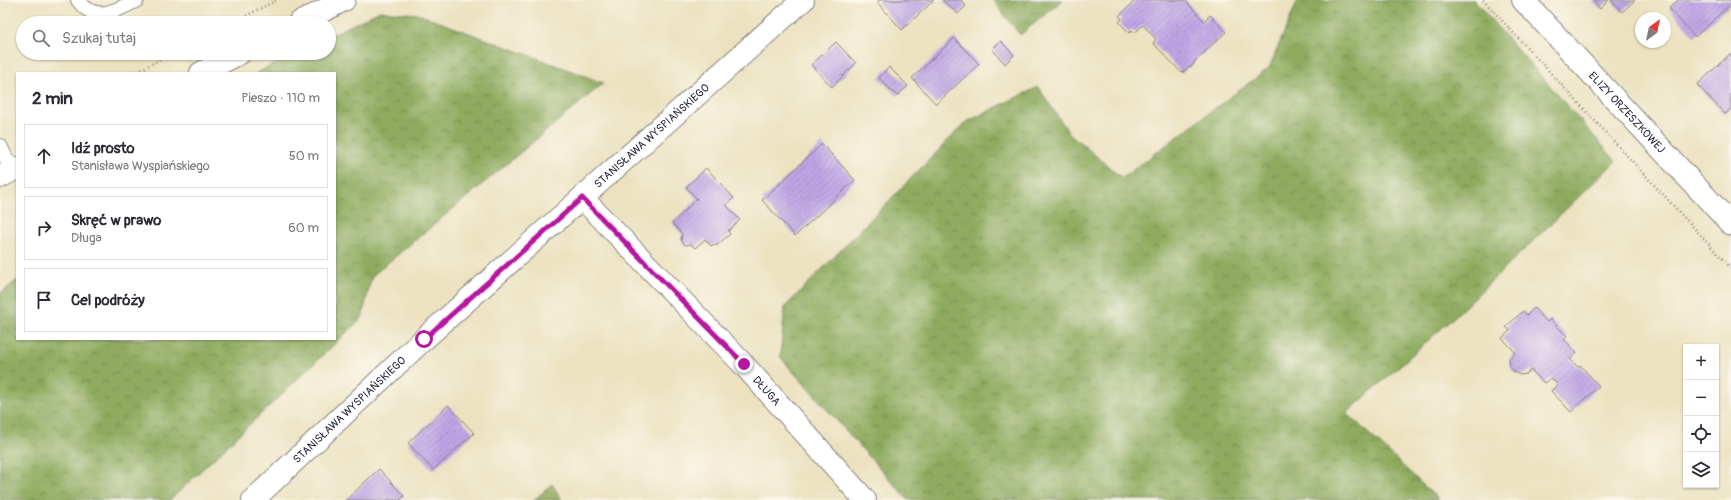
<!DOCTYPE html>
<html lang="pl">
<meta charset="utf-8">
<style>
:root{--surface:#fff;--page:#f2f2f3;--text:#2b2b33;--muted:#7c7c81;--line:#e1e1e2}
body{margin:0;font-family:Pangolin,sans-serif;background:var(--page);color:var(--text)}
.controls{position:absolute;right:12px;bottom:12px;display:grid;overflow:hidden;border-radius:0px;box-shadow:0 1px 3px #0004}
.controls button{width:36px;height:36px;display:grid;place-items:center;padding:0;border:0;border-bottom:1px solid var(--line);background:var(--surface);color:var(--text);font:20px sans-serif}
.compass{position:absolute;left:1635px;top:12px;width:36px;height:36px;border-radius:50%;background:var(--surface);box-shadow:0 1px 3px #0004;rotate:33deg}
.stop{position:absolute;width:12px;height:12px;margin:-9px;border:3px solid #b5179e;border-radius:50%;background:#fff}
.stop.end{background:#b5179e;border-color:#fff;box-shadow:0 1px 4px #0008}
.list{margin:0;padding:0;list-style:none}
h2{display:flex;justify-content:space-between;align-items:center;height:52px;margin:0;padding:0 16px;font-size:17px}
h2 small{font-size:13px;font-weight:400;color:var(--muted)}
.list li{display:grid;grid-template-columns:26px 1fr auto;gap:12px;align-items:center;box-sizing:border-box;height:64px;margin:0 8px 8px;padding:0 8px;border:1px solid var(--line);border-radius:0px}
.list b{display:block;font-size:15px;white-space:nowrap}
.list p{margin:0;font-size:13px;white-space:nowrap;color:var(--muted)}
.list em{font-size:13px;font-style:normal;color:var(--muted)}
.icon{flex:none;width:22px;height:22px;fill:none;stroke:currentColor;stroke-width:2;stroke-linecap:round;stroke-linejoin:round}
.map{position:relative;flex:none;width:1731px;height:500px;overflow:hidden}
.search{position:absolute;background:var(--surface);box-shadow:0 1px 3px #0004;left:16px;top:16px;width:320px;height:44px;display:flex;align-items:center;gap:10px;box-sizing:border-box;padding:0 14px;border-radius:22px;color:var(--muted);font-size:15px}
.panel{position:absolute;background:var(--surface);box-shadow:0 1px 3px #0004;left:16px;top:72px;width:320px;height:268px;border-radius:0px}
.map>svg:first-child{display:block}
.forest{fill:url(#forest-crowns);stroke:#58664c}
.building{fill:url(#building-hatch)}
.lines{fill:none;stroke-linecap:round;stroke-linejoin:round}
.service-casing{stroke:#87827e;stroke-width:16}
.minor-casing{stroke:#87827e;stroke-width:24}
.secondary-casing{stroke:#87827e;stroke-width:24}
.path{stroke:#87827e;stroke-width:2.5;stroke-dasharray:1 3;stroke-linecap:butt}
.service{stroke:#fff;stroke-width:14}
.minor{stroke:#fff;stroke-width:22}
.secondary{stroke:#fff;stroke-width:22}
.route{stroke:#b5179e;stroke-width:5}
.labels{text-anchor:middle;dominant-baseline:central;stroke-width:4;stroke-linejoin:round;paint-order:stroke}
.street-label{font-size:11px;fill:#22223b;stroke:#fbf7ec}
</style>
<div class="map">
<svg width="1731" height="500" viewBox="0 0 1731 500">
<defs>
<pattern id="forest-crowns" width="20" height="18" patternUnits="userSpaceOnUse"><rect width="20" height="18" fill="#8eab5e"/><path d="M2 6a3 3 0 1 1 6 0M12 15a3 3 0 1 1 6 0" fill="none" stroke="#748b4f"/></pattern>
<pattern id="building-hatch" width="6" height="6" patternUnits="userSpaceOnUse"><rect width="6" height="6" fill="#bfa6e6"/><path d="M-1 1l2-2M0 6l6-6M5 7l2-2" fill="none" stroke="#9b87bc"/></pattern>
</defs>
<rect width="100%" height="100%" fill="#fbf7ec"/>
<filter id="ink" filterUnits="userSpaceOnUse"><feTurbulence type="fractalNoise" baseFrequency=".025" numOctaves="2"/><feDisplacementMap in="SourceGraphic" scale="8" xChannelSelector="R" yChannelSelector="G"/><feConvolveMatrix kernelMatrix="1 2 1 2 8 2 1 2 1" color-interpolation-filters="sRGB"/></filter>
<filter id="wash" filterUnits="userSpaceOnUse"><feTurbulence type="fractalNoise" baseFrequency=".012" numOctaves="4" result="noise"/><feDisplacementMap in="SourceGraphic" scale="16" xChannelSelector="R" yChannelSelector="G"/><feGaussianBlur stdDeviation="0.9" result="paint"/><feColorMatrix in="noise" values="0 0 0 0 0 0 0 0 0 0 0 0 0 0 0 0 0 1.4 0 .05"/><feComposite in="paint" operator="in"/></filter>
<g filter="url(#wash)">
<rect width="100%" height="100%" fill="#ece2c0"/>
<path class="forest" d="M993 0H1063L1020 35Z
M1298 0H1474L1616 161 1452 319 1347 413 1439 500H908L780 357 785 307 966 122 1038 87 1069 133 1122 178 1269 68Z
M380 11 418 14 604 83 372 276 362 318 170 500H0V294L17 280V339H335V73H256L296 53H329V36Z
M552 484 562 500H534Z"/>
<g id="blocks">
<path class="building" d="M880 0H934L902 30 877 2Z
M942 0H961L966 6 958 14Z
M1136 0H1185L1204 21 1210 15 1226 32 1196 60 1191 67 1189 66 1182 73 1153 43 1156 39 1143 25 1135 33 1132 30 1129 33 1119 22 1122 19 1119 16Z
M1592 0H1609L1600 9Z
M1611 0H1635L1622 12Z
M1678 0H1731V4L1695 37 1669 8Z
M954 38 979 64 936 104 912 78Z
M1001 41 1014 55 1005 64 992 49Z
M836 42 856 63 832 87 811 65Z
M1731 53V109L1725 114 1697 85Z
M889 67 908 86 897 96 879 78Z
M822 144 855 180 795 236 762 200Z
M706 168 734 198 726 205 740 220 728 231 730 234 716 246 714 244 711 246 705 239 695 248 691 244 685 245 681 240 682 234 672 223 697 199 686 187Z
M1534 308 1547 322 1550 319 1567 336 1564 339 1577 353 1570 359 1578 367 1580 365 1599 386 1571 412 1551 391 1558 385 1551 378 1544 383 1531 370 1526 374 1520 375 1513 371 1510 367 1509 359 1515 352 1502 338 1510 331 1506 327 1523 311 1527 315Z
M448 405 474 433 433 470 408 443Z
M379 469 404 496 400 500H346Z"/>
</g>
</g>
<g filter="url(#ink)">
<use href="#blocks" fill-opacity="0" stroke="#87827e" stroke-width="1"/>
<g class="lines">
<defs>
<path id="service" d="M78 0C95 24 116 11 137 0
M0 146 12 170"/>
<g id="minor">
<path id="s1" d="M1523 0 1731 224"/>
<path id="s2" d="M582 198 743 364 865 500"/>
<path id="s3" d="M253 500 424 339 803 0"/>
</g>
<path id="secondary" d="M299 23 344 0
M201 73 240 53
M0 177 17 168"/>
</defs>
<use href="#service" class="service-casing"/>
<use href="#minor" class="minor-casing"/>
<use href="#secondary" class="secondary-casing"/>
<path class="path" d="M1483 0 1731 268
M232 23 277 0
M134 73 173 53"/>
<use href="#service" class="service"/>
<use href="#minor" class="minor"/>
<use href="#secondary" class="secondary"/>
</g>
</g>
<g class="lines" filter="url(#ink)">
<path class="route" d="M424 339 582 198 744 364"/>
</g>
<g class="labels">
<g class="street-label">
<text stroke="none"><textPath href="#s1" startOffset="153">ELIZY ORZESZKOWEJ</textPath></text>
<text stroke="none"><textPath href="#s3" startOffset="540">STANISŁAWA WYSPIAŃSKIEGO</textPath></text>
<text stroke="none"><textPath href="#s2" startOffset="267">DŁUGA</textPath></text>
<text stroke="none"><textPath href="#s3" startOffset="132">STANISŁAWA WYSPIAŃSKIEGO</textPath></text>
</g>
</g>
</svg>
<div class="controls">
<button>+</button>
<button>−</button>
<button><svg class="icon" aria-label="locate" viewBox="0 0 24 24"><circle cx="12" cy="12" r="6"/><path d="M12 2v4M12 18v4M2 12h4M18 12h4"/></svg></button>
<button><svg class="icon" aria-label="layers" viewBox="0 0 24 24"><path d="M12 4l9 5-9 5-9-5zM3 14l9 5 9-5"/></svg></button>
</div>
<svg class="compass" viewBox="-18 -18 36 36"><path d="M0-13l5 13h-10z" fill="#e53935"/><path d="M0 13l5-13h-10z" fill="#7c7c81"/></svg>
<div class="stop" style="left:424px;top:339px"></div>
<div class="stop end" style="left:744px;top:364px"></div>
<div class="search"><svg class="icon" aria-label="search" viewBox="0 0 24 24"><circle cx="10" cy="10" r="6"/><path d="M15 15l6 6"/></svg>Szukaj tutaj</div>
<section class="panel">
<h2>2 min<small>Pieszo · 110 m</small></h2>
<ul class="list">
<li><svg class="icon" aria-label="ahead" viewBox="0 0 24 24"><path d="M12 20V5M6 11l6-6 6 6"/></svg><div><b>Idź prosto</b><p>Stanisława Wyspiańskiego</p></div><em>50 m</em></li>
<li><svg class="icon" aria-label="right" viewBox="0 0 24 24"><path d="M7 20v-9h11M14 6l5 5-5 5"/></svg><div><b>Skręć w prawo</b><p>Długa</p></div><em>60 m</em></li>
<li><svg class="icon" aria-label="arrive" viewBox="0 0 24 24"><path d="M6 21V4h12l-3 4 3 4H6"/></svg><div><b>Cel podróży</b></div></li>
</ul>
</section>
</div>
